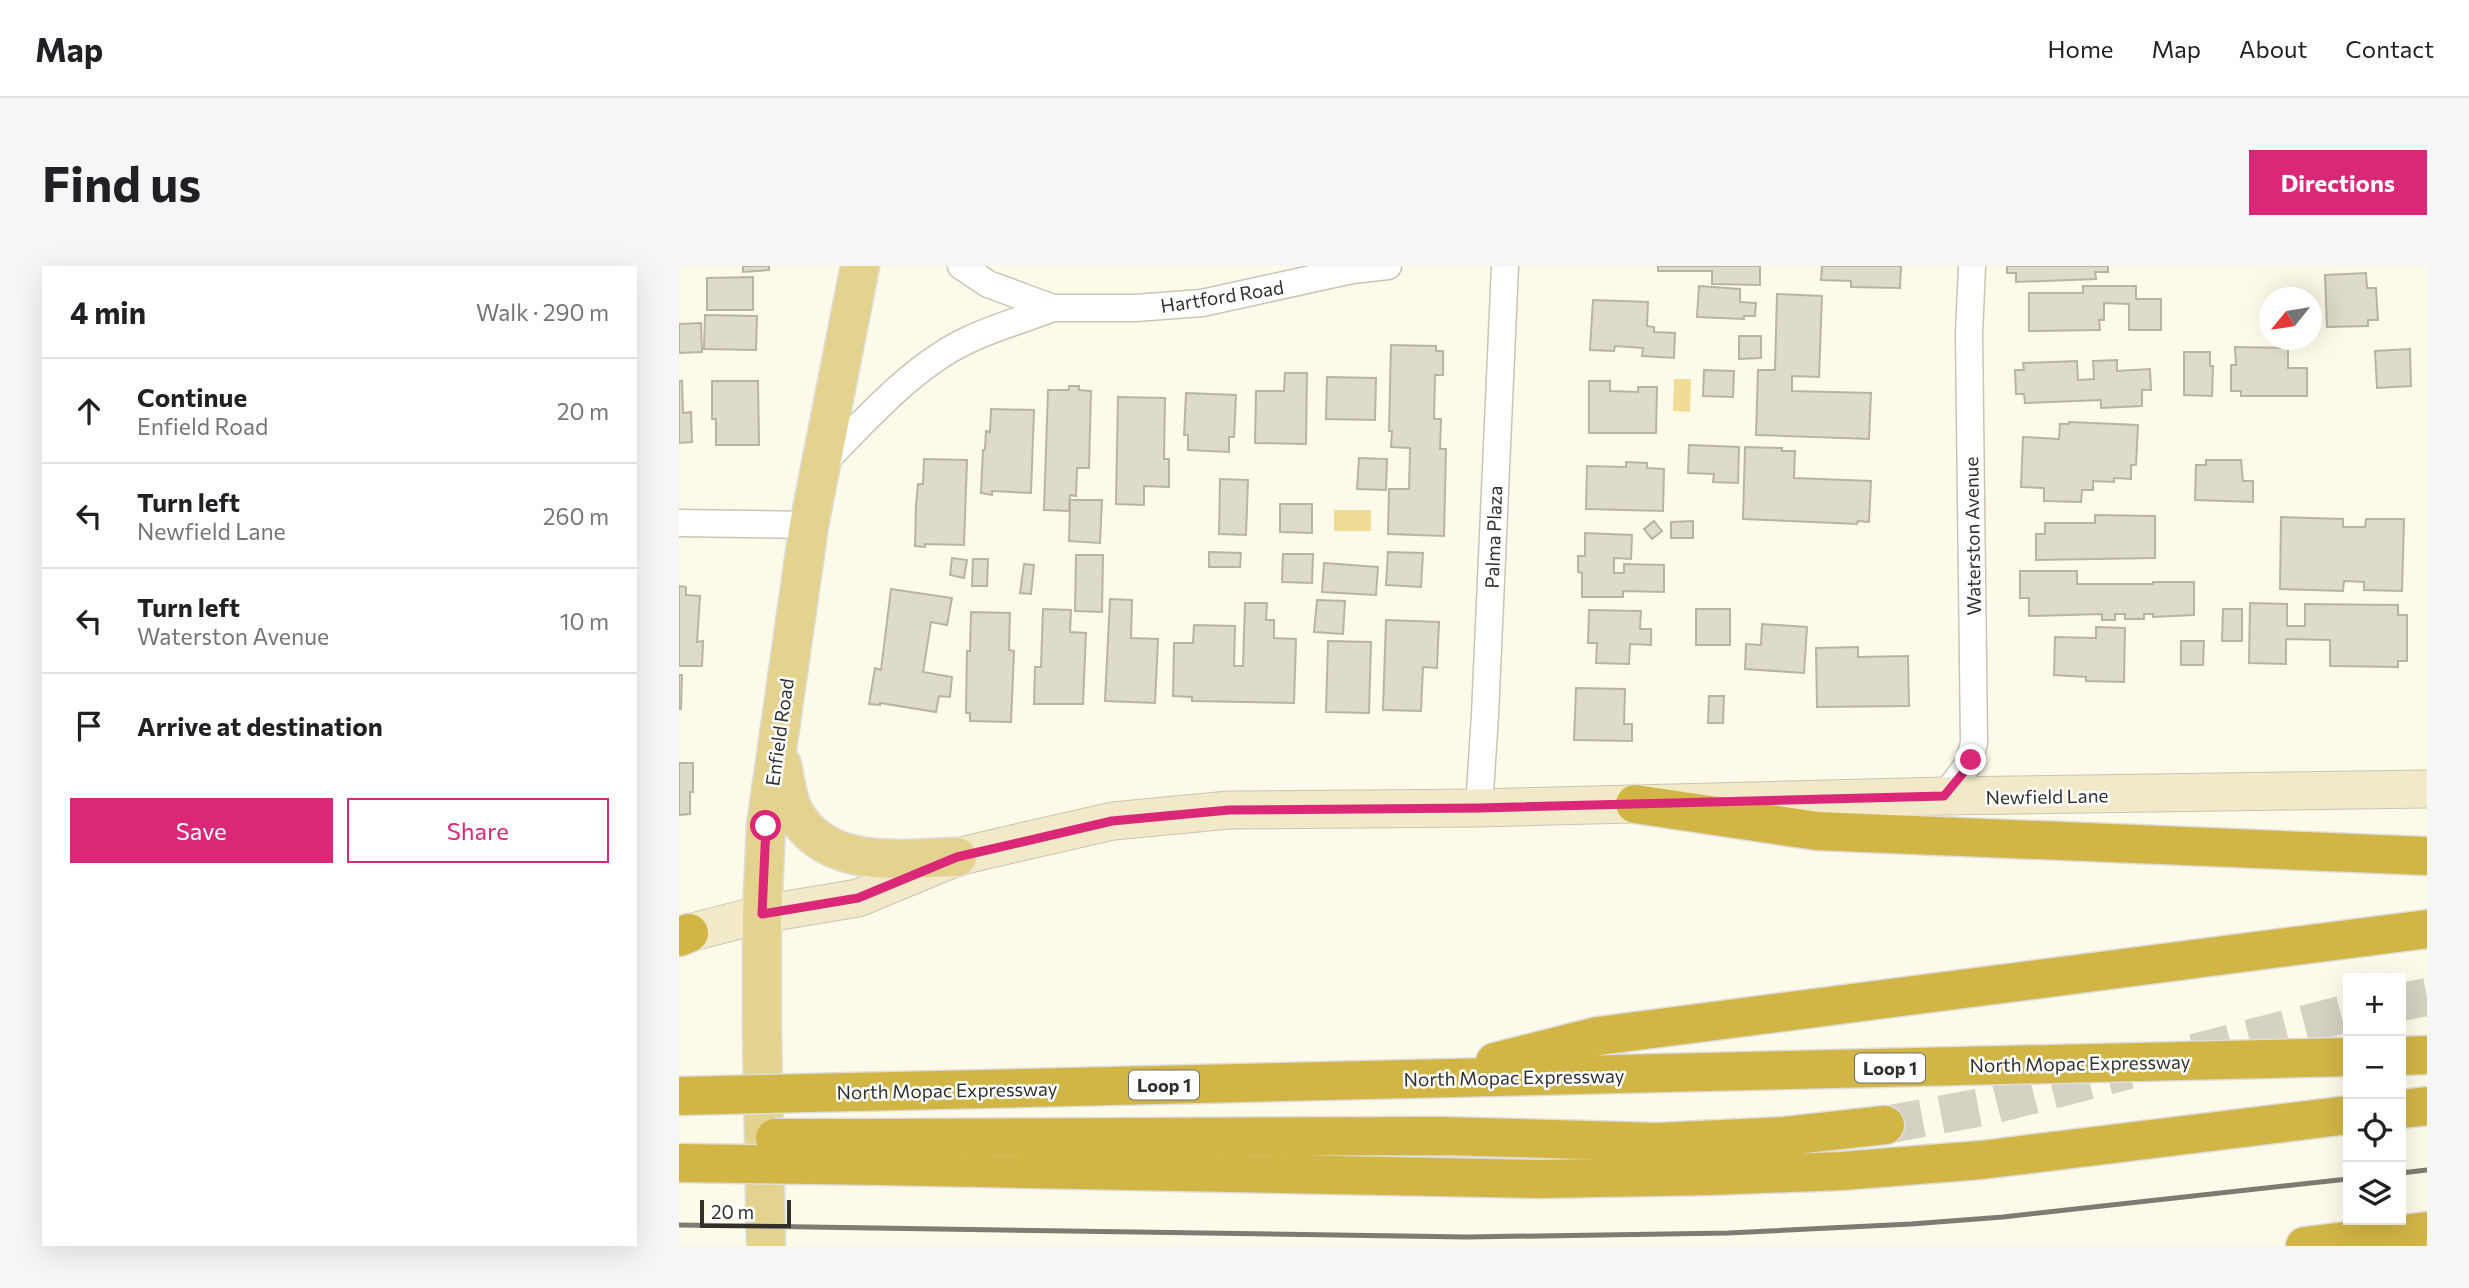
<!DOCTYPE html>
<meta charset="utf-8">
<style>
:root{--surface:#fff;--page:#f6f6f6;--text:#202124;--muted:#757577;--line:#e0e0e0;--accent:#db2777}
body{margin:0;font-family:Commissioner,sans-serif;background:var(--page);color:var(--text)}
.controls{position:absolute;right:21px;bottom:21px;display:grid;overflow:hidden;border-radius:0px;box-shadow:0 7px 28px #0002}
.controls button{width:63px;height:63px;display:grid;place-items:center;padding:0;border:0;border-bottom:2px solid var(--line);background:var(--surface);color:var(--text);font:35px sans-serif}
.compass{position:absolute;left:1580px;top:21px;width:63px;height:63px;border-radius:50%;background:var(--surface);box-shadow:0 7px 28px #0002;rotate:240deg}
.scale{position:absolute;left:21px;bottom:18px;width:91px;box-sizing:border-box;padding-left:7px;border:4px solid #31302a;border-top:0;font-size:19px;line-height:24px;white-space:nowrap;color:#31302a;-webkit-text-stroke:5px #fff;paint-order:stroke}
.stop{position:absolute;width:21px;height:21px;margin:-16px;border:5px solid #db2777;border-radius:50%;background:#fff}
.stop.end{background:#db2777;border-color:#fff;box-shadow:0 2px 7px #0008}
.list{margin:0;padding:0;list-style:none}
h2{display:flex;justify-content:space-between;align-items:center;height:91px;margin:0;padding:0 28px;font-size:30px}
h2 small{font-size:23px;font-weight:400;color:var(--muted)}
.list li{display:grid;grid-template-columns:46px 1fr auto;gap:21px;align-items:center;box-sizing:border-box;height:105px;padding:0 28px;border-top:2px solid var(--line)}
.list b{display:block;font-size:26px;white-space:nowrap}
.list p{margin:0;font-size:23px;white-space:nowrap;color:var(--muted)}
.list em{font-size:23px;font-style:normal;color:var(--muted)}
.actions{display:flex;gap:14px;padding:21px 28px}
.actions a{flex:1;padding:16px 0;border:2px solid var(--accent);border-radius:0px;text-align:center;font-size:24px;color:var(--accent)}
.actions .main{background:var(--accent);color:#fff}
.icon{flex:none;width:38px;height:38px;fill:none;stroke:currentColor;stroke-width:2;stroke-linecap:round;stroke-linejoin:round}
.map{position:relative;flex:none;width:1748px;height:980px;overflow:hidden;border-radius:0px}
header{display:flex;align-items:center;gap:42px;box-sizing:border-box;height:98px;padding:0 35px;background:var(--surface);border-bottom:2px solid var(--line)}
header strong{font-size:33px}
nav{display:flex;gap:38px;margin-inline-start:auto;font-size:24px}
.intro{display:flex;align-items:center;justify-content:space-between;box-sizing:border-box;height:168px;padding:0 42px}
h1{margin:0;font-size:49px}
.button{padding:18px 32px;border-radius:0px;background:var(--accent);color:#fff;font-size:24px;font-weight:700}
main{display:flex;gap:42px;padding:0 42px}
aside{flex:1;background:var(--surface);border-radius:0px;box-shadow:0 7px 28px #0002}
.map>svg:first-child{display:block}
.water{fill:#efdd96}
.building{fill:#dfdbcb;stroke:#b8b4a5;stroke-width:2}
.lines{fill:none;stroke-linecap:round;stroke-linejoin:round}
.highway-tunnel{stroke:#d5d2c4;stroke-width:38;stroke-dasharray:38 19;stroke-linecap:butt}
.street-casing{stroke:#c9c5b6;stroke-width:29}
.secondary-casing{stroke:#c9c5b6;stroke-width:39}
.primary-casing{stroke:#dededd;stroke-width:41}
.highway-casing{stroke:#dededd;stroke-width:41}
.street{stroke:#fff;stroke-width:26}
.secondary{stroke:#f1e9c7;stroke-width:37}
.primary{stroke:#e3d38f;stroke-width:38}
.highway{stroke:#d1b545;stroke-width:38}
.rail{stroke:#7e7c72;stroke-width:5}
.highway-bridge-casing{stroke:#dededd;stroke-width:41;stroke-linecap:butt}
.highway-bridge{stroke:#d1b545;stroke-width:38}
.route{stroke:#db2777;stroke-width:9}
.labels{text-anchor:middle;dominant-baseline:central;stroke-width:5;stroke-linejoin:round;paint-order:stroke}
.shield{fill:#fff;stroke:#6f6e6a;stroke-width:2}
.shield-label{font-size:18px;font-weight:bold;fill:#31302a}
.street-label{font-size:19px;fill:#31302a;stroke:#fff}
</style>
<header>
<strong>Map</strong>
<nav><a>Home</a><a>Map</a><a>About</a><a>Contact</a></nav>
</header>
<div class="intro"><h1>Find us</h1><a class="button">Directions</a></div>
<main>
<aside>
<h2>4 min<small>Walk · 290 m</small></h2>
<ul class="list">
<li><svg class="icon" aria-label="ahead" viewBox="0 0 24 24"><path d="M12 20V5M6 11l6-6 6 6"/></svg><div><b>Continue</b><p>Enfield Road</p></div><em>20 m</em></li>
<li><svg class="icon" aria-label="left" viewBox="0 0 24 24"><path d="M17 20v-9H6M10 6l-5 5 5 5"/></svg><div><b>Turn left</b><p>Newfield Lane</p></div><em>260 m</em></li>
<li><svg class="icon" aria-label="left" viewBox="0 0 24 24"><path d="M17 20v-9H6M10 6l-5 5 5 5"/></svg><div><b>Turn left</b><p>Waterston Avenue</p></div><em>10 m</em></li>
<li><svg class="icon" aria-label="arrive" viewBox="0 0 24 24"><path d="M6 21V4h12l-3 4 3 4H6"/></svg><div><b>Arrive at destination</b></div></li>
</ul>
<div class="actions"><a class="main">Save</a><a>Share</a></div>
</aside>
<div class="map">
<svg width="1748" height="980" viewBox="0 0 1748 980">
<rect width="100%" height="100%" fill="#fefaea"/>
<path class="water" d="M995 113H1012L1011 146 994 145Z
M655 244H692V265H655Z"/>
<path class="building" d="M64 0H90V4L64 6Z
M979 0H1081V19L1033 18V5H979Z
M1143 0H1222L1221 22 1172 21V15L1142 14Z
M1328 0H1429V6H1416L1417 13 1337 16V7H1328Z
M1687 7 1688 22H1697L1699 54H1689V60L1648 61 1646 9Z
M74 11V44H28V12Z
M1020 20 1061 23V36L1077 37 1076 50H1065V53L1018 51Z
M1404 20H1457V33H1482V64H1450V38L1425 37V54H1420L1421 64 1350 65V27H1404Z
M1098 28 1143 30 1140 111 1113 110V125L1192 127 1190 173 1077 169 1079 104H1096Z
M914 34 969 36 968 60 975 61V66L996 67 995 92 963 90 964 82 936 80 935 85 911 84Z
M26 49 78 50 77 84 25 83Z
M22 57 23 86 0 87V58Z
M1060 70H1082V92L1060 93Z
M712 79 757 80V85H764V109H756L755 153H762L761 183H767L765 270 709 268 710 223H730L731 182 712 181 713 165H710Z
M1556 81 1609 82V102H1628V130H1562V125H1552V99H1557Z
M1731 83 1732 120 1698 122 1696 85Z
M1505 86H1531V100H1534L1533 130 1505 129Z
M1438 94V105L1471 103 1472 124H1463V140L1422 142V134L1346 137 1345 128H1337L1336 104H1345L1344 97 1398 95 1399 114 1415 113 1414 95Z
M1025 104 1055 105 1054 131 1024 130Z
M606 107H628L627 178 576 177 577 125H605Z
M648 111 697 112 696 154 647 153Z
M0 115H3L4 147 12 146 13 176 0 177Z
M33 115H79L80 179H37V153H33Z
M910 115H931V125L959 126V121H978L977 167H910Z
M390 120H400V124L412 125 410 202H398L397 230 391 229 390 245 365 244 369 124H390Z
M507 127 557 129 555 171H550V186L509 184V169H505Z
M439 131 486 132 485 193H490V221L465 220V239L437 238Z
M312 143 355 144 352 227 313 225V229L302 227 304 184H306L307 165 311 166Z
M1390 156 1459 159 1457 199H1452V213L1435 212V216L1414 215V224H1403L1402 236 1365 235V222L1342 221 1344 171 1380 173 1381 158H1390Z
M1010 179 1060 181 1059 217 1034 216 1035 208 1009 207Z
M1066 181 1103 182V185H1116L1115 212 1192 215 1190 256 1179 255 1178 258 1064 253Z
M680 192 708 193 707 224 678 223Z
M245 193 288 194 285 279 246 278V281L236 280 237 239 239 218H244Z
M1527 194H1562L1564 215H1574V236L1516 234 1517 199H1527Z
M947 196 968 197V202L985 203 984 245 907 243 908 200 947 201Z
M541 213 569 214 567 269 540 268Z
M391 234H423L421 277 390 275Z
M601 238H633V267L601 266Z
M1416 249 1476 250V292L1357 294V268H1366V257H1416Z
M1602 251 1664 253V261H1686L1687 253H1725L1723 325 1685 324V316L1665 315 1664 325 1601 323Z
M975 255 983 265 973 273 965 263Z
M1014 255V272H992V256Z
M906 267 953 269 952 293 935 292V307H945V298L985 299V326L944 325V331H903V307L899 306V290H906Z
M530 286 562 287 561 301H530Z
M709 286 744 287 742 321 707 319Z
M604 288H634L633 317 603 316Z
M397 289H424L423 346 396 345Z
M273 292 288 294 285 312 271 309Z
M294 293H309L308 320H293Z
M645 297 699 301 697 329 643 326Z
M345 298 355 299 352 328 341 327Z
M1341 305H1398V318H1474V316H1515V349L1474 351V348H1465V353H1446V348H1436V354H1423V348L1350 350V332H1341Z
M0 320 7 321V329L21 330 18 376 24 375 23 400H0Z
M212 323 273 332 268 359 252 356 244 406 273 411 271 431 260 430 257 446 201 437V439L190 438 196 402 202 404Z
M431 333 453 334 452 372 479 373 476 437 426 435Z
M638 334 666 335 664 368 635 366Z
M566 337H588L587 354H595V372L617 373 615 437 513 435V431L494 430 495 377H514L515 359 556 360 555 400H564Z
M1571 337 1608 338V360H1626V338L1719 339V349H1728V395H1719V401L1651 400V374L1607 373V398L1570 397Z
M364 343 392 344 391 366 407 367 404 438H355L356 401H362Z
M1017 343H1051V379H1017Z
M1544 343H1563V375H1543Z
M910 344 962 345 961 363H972V379L951 378 950 398 917 397 918 377H909Z
M292 346 331 347 330 384 335 385 332 456 291 455V447H287L288 385H291Z
M707 354 760 356 758 402 744 401 742 445 704 444Z
M1083 358 1128 361 1125 407 1066 403 1067 378 1082 379Z
M1417 361 1446 362 1445 416 1407 415V411L1375 409 1376 371 1417 372Z
M649 375 692 376 690 447 647 446Z
M1502 375H1525L1524 399H1502Z
M1179 381V391L1229 390 1230 440 1138 441 1137 382Z
M0 409H3L2 443H0Z
M897 422 946 423 945 458H953V475L895 474Z
M1030 430H1045L1044 457H1029Z
M0 497H14V526H11V548L0 549Z"/>
<g class="lines">
<path class="highway-tunnel" d="M1722 736 1748 731
M1515 787 1669 747
M1206 859 1314 839 1450 804"/>
<defs>
<path id="street" d="M282 0 309 18 374 42H456L523 37 673 4 709 0
M142 199C185 156 233 100 289 74 316 61 346 53 374 42
M0 257 130 259
M1265 530 1289 499 1295 477 1290 68 1293 0
M800 542 806 449 826 0"/>
<path id="secondary" d="M10 667 83 648 179 632 278 591 333 578 434 555 550 544 800 542 1265 530 1748 523"/>
<path id="primary" d="M103 499C106 513 108 533 115 546 148 605 221 592 278 591
M87 980 83 765V648L87 560 130 259 181 0"/>
<path id="highway" d="M956 538 1138 565 1748 590
M0 671 10 667
M1722 790 1748 789
M816 796 919 770 1748 663
M217 825 1669 791
M1722 843 1748 840
M199 872 762 870 979 876 1106 870 1206 859
M204 900 860 913 1032 910 1162 905 1302 894 1669 849
M1626 980 1748 965"/>
</defs>
<use href="#street" class="street-casing"/>
<use href="#secondary" class="secondary-casing"/>
<use href="#primary" class="primary-casing"/>
<use href="#highway" class="highway-casing"/>
<use href="#street" class="street"/>
<use href="#secondary" class="secondary"/>
<use href="#primary" class="primary"/>
<use href="#highway" class="highway"/>
<path class="rail" d="M1722 907 1748 904
M0 959 788 971 1049 967 1232 958 1324 951 1669 913"/>
<defs>
<path id="highway-bridge" d="M0 830 217 825
M96 872H199
M0 897 204 900"/>
</defs>
<use href="#highway-bridge" class="highway-bridge-casing"/>
<use href="#highway-bridge" class="highway-bridge"/>
</g>
<g class="lines">
<path class="route" d="M87 560 83 648 179 632 278 591 433 555 550 544 800 542 1265 530 1284 507 1292 494"/>
</g>
<g class="labels">
<g class="shield">
<rect x="1176" y="787.5" width="70" height="29" rx="5"/>
<rect x="450" y="804.5" width="70" height="29" rx="5"/>
</g>
<g class="shield-label">
<text x="1211" y="802">Loop 1</text>
<text x="485" y="819">Loop 1</text>
</g>
<g class="street-label">
<text transform="translate(543 30) rotate(-9)">Hartford Road</text>
<text transform="translate(1293 270) rotate(-91)">Waterston Avenue</text>
<text transform="translate(814 271) rotate(-88)">Palma Plaza</text>
<text transform="translate(100 466) rotate(-82)">Enfield Road</text>
<text transform="translate(1368 530) rotate(-1)">Newfield Lane</text>
<text transform="translate(1401 797) rotate(-1)">North Mopac Expressway</text>
<text transform="translate(835 811) rotate(-1)">North Mopac Expressway</text>
<text transform="translate(268 824) rotate(-1)">North Mopac Expressway</text>
</g>
</g>
</svg>
<div class="controls">
<button>+</button>
<button>−</button>
<button><svg class="icon" aria-label="locate" viewBox="0 0 24 24"><circle cx="12" cy="12" r="6"/><path d="M12 2v4M12 18v4M2 12h4M18 12h4"/></svg></button>
<button><svg class="icon" aria-label="layers" viewBox="0 0 24 24"><path d="M12 4l9 5-9 5-9-5zM3 14l9 5 9-5"/></svg></button>
</div>
<svg class="compass" viewBox="-18 -18 36 36"><path d="M0-13l5 13h-10z" fill="#e53935"/><path d="M0 13l5-13h-10z" fill="#757577"/></svg>
<div class="scale">20 m</div>
<div class="stop" style="left:87px;top:560px"></div>
<div class="stop end" style="left:1292px;top:494px"></div>
</div>
</main>
